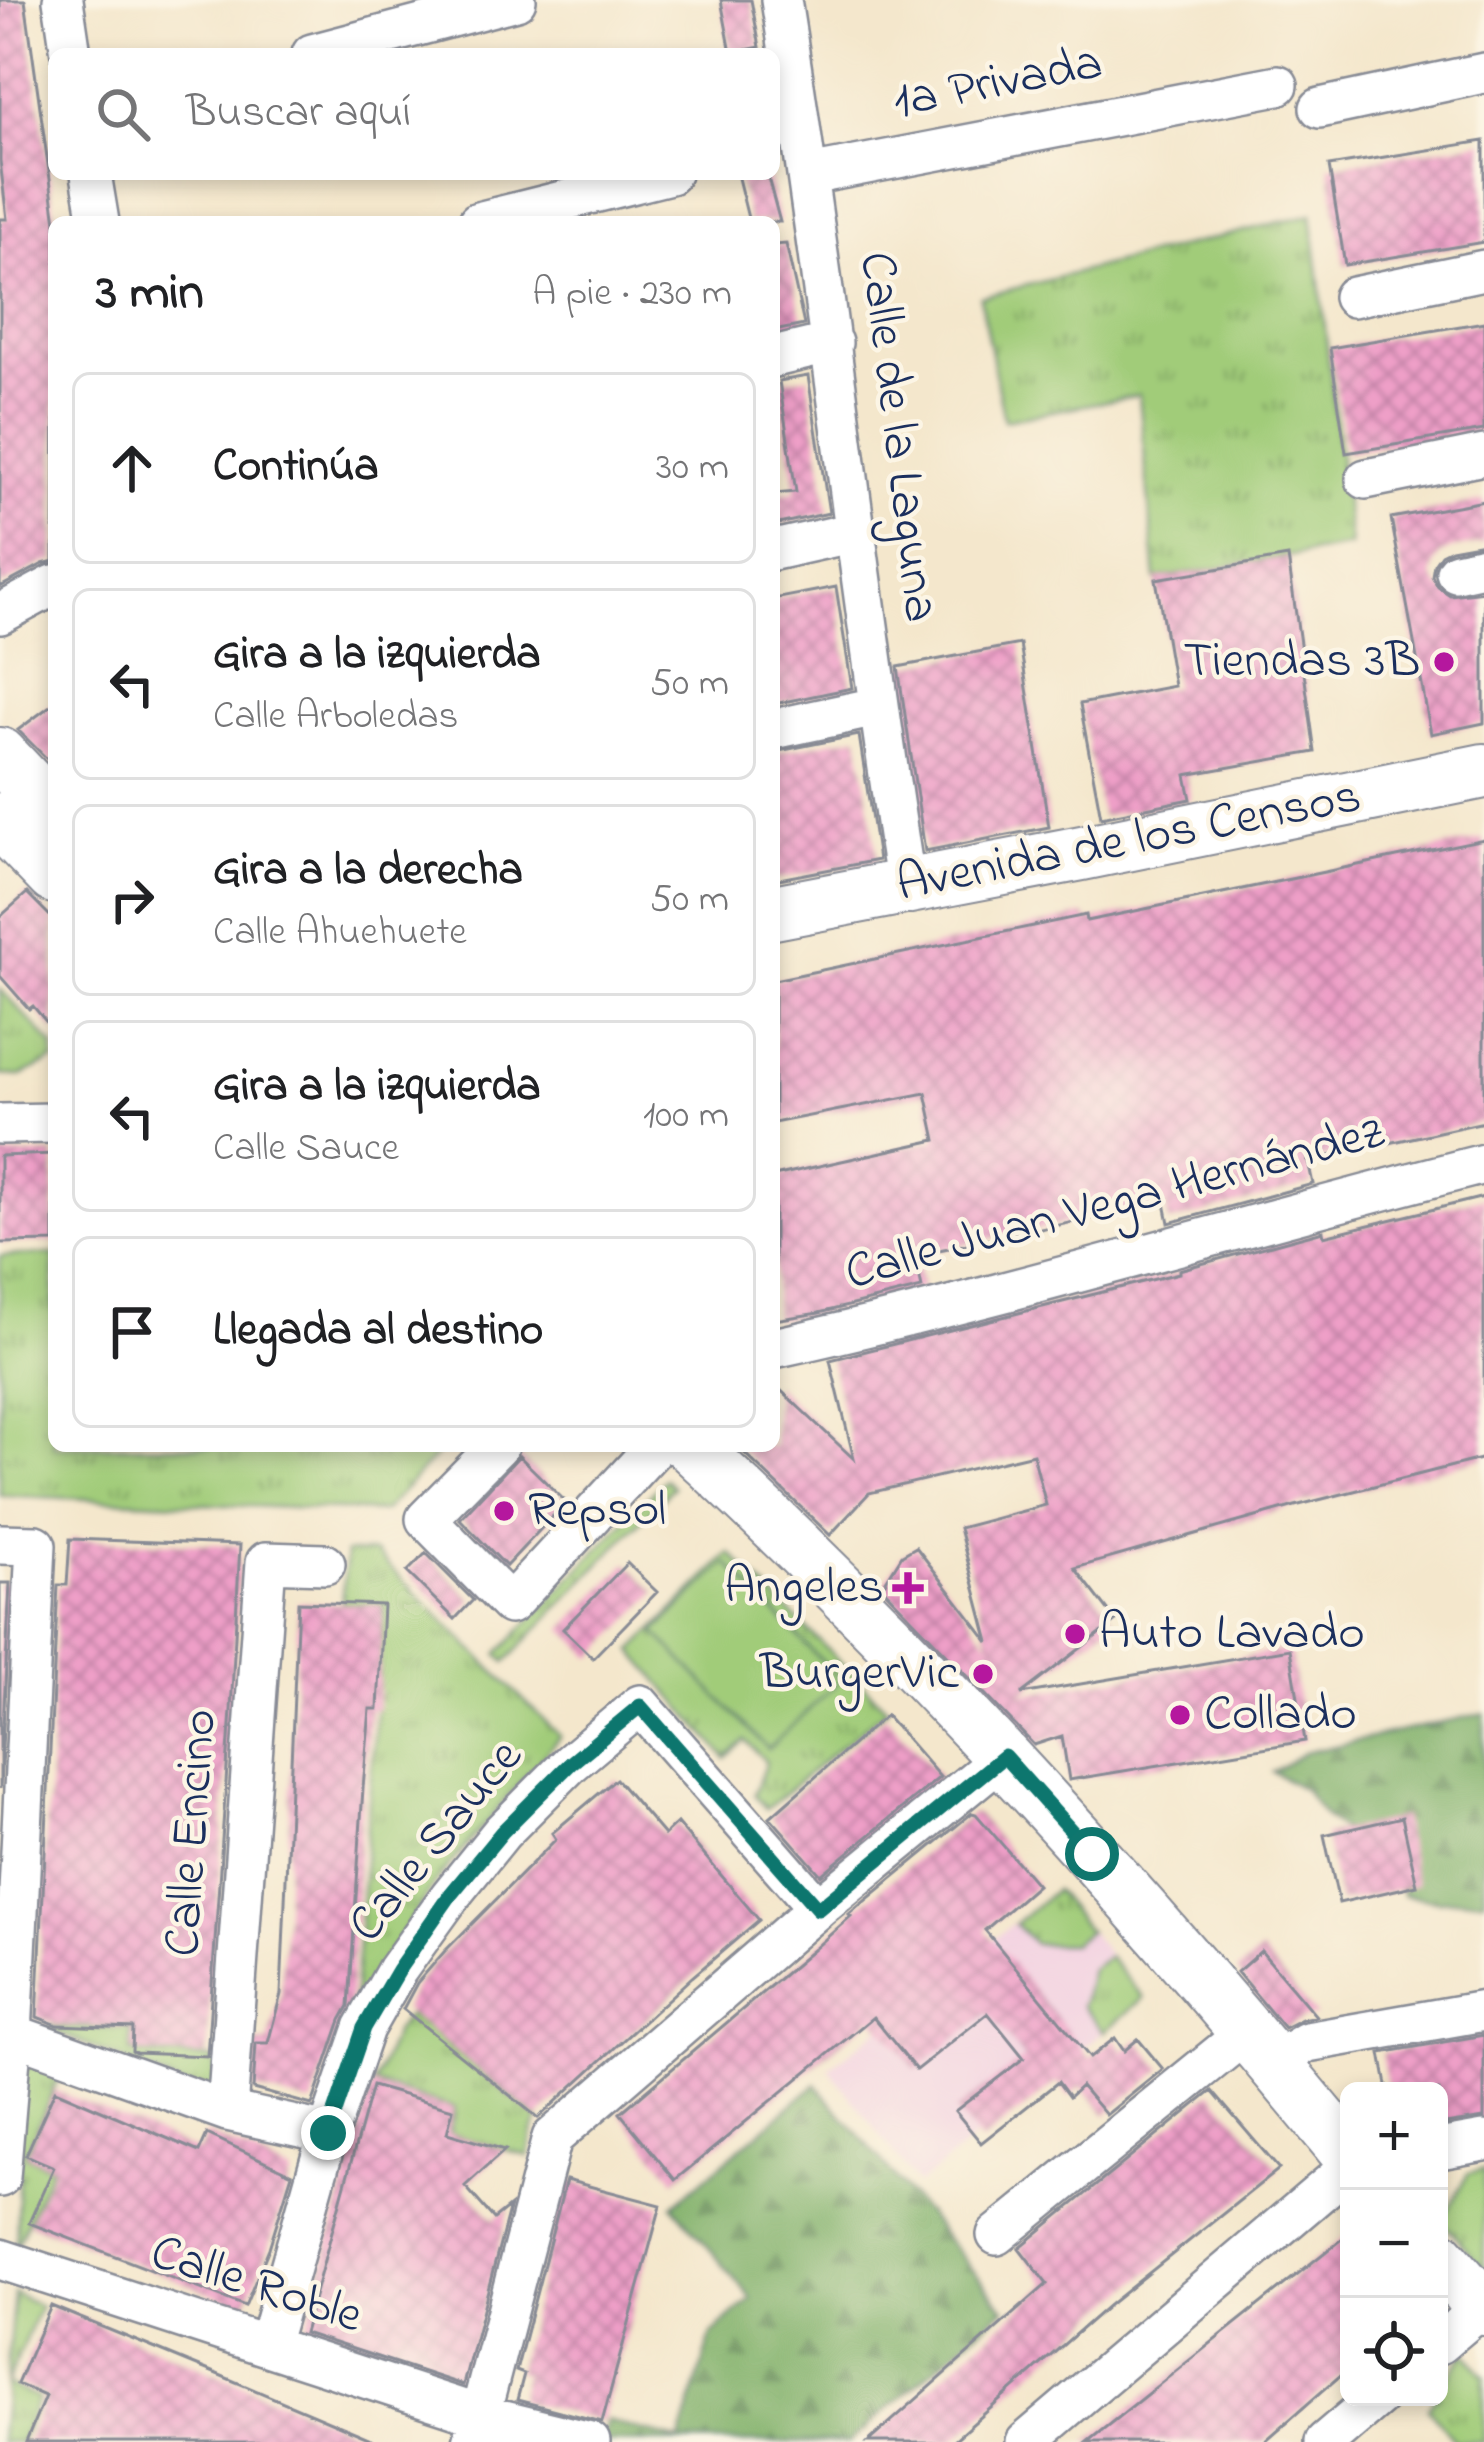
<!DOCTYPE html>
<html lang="es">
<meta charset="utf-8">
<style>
:root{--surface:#fff;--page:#f2f2f2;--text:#202124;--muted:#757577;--line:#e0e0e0}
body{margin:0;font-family:"Indie Flower",sans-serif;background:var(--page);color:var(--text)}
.controls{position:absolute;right:36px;bottom:36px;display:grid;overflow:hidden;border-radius:18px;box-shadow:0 6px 18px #0003}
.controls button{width:108px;height:108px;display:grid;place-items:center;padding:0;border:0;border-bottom:3px solid var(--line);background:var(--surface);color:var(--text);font:60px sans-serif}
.stop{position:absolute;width:36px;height:36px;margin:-27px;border:9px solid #0f766e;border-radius:50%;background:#fff}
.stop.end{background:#0f766e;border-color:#fff;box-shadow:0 3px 12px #0008}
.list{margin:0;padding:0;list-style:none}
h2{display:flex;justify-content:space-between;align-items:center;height:156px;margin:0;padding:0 48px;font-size:51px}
h2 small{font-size:39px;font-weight:400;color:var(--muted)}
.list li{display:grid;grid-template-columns:78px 1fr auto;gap:36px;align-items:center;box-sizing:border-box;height:192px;margin:0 24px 24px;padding:0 24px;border:3px solid var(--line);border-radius:18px}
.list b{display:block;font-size:45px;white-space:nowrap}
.list p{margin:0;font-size:39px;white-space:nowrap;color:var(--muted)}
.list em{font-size:39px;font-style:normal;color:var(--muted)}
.icon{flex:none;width:66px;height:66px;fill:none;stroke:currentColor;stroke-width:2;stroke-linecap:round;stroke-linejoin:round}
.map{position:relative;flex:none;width:1484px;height:2442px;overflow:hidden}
.search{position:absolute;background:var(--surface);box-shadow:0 6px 18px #0003;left:48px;top:48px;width:732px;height:132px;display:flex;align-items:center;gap:30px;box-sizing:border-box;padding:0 42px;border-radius:18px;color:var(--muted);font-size:45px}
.panel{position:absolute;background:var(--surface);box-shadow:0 6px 18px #0003;left:48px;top:216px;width:732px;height:1236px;border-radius:18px}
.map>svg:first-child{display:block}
.built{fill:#f2cfe1}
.grass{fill:url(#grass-tufts);stroke:#5e7e6c;stroke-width:3}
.forest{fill:url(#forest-firs);stroke:#4e7064;stroke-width:3}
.garden{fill:#a1cc79;stroke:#5e7e6c;stroke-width:3}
.building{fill:url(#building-cross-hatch)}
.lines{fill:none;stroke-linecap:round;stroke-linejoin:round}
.street-casing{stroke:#888b95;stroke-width:44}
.secondary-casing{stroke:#888b95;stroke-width:58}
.street{stroke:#fff;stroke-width:39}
.secondary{stroke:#fff;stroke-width:54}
.route{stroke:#0f766e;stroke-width:15}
.poi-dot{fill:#b5179e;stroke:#fcf5e5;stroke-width:4.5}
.labels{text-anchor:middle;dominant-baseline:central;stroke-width:9;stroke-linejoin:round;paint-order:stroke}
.street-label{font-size:51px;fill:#1b2f5e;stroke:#fcf5e5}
.poi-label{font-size:51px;fill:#1b2f5e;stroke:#fcf5e5;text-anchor:end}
</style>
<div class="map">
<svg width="1484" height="2442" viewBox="0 0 1484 2442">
<defs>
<pattern id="grass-tufts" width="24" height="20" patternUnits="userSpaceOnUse" patternTransform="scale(3)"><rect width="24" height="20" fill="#a1cc79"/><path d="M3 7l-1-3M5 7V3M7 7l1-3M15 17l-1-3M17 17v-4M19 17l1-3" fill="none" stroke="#82a666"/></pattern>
<pattern id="forest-firs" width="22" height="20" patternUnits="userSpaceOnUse" patternTransform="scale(3)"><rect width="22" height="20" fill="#80b069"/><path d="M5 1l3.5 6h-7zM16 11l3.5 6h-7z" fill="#68905a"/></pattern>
<pattern id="building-cross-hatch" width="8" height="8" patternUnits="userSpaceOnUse" patternTransform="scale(3)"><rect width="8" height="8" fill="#ee9fc7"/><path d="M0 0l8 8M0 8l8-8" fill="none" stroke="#c082a5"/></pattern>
</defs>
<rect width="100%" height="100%" fill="#fcf5e5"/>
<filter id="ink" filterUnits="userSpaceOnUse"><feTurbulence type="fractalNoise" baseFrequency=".00833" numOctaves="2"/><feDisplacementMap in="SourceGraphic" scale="24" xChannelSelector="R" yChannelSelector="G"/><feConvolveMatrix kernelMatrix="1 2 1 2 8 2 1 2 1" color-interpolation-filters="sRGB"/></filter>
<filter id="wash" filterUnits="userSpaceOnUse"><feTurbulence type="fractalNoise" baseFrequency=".004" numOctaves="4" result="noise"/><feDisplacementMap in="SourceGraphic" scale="48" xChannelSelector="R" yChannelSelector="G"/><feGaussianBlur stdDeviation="2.7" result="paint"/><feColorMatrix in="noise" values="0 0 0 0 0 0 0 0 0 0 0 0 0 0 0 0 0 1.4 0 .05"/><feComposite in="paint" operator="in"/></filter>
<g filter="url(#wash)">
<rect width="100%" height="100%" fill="#f4e7cc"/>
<path class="built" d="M1055 1890 1144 1998 918 2185 829 2068Z"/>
<path class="grass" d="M1312 214 1350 546 1156 579 1139 395 1004 420 980 297Z
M0 989 54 1046V1060L21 1076 0 1075Z
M54 1254V1446H445L383 1512 0 1495V1256Z
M665 1479 673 1487 506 1662 498 1654Z
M346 1553H375L560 1736 437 1880 353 2010 384 1605 342 1604Z
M730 1553 887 1708 766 1809 754 1794 766 1762 745 1740 726 1758 633 1651Z
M1055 1890 1088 1931 1072 1944H1034L1015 1924Z
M1108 1957 1144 1998 1104 2032 1082 2006 1091 1969Z
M409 2014 539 2119 532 2133 529 2156 449 2134 455 2108 374 2084 395 2031Z
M45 2027 131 2029V2053L215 2059V2100Z
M23 2056 62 2070 25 2154 51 2168 16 2247Z
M1484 2170V2270L1442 2221 1468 2173Z
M14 2293 40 2306 6 2384 38 2398 20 2442H0Z
M1465 2352 1484 2376V2442H1456L1428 2408 1435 2397H1439V2391Z"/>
<path class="forest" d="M1484 1713V1899L1435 1900 1404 1895 1376 1853 1328 1820 1304 1790 1273 1772 1303 1753Z
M816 2084 1005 2308 849 2442H601L607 2421 680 2441 712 2334 752 2299 673 2205Z"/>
<path class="garden" d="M727 1563 840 1680 768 1749 655 1632Z"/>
<g id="blocks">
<path class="building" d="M0 0H25L56 222 54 561 43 564 0 587V219H7L0 161Z
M721 0H751L760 47 731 53Z
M1484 141V242L1345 265 1329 166Z
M737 174H767L780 222H749Z
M786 244 804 325 774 331V245Z
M1484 322V430L1346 453 1330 348Z
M808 376 829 513 774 525V494L796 492 779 381Z
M1484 501V543L1451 549 1441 554 1434 564 1432 576 1438 587 1450 595 1484 591V723L1431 734 1391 518Z
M1288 557 1315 752 1186 775 1191 799 1101 817 1080 704 1174 686 1156 579Z
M836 587 852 688 774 704V599Z
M1020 644 1049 827 925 851 898 667Z
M54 703V766L18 730Z
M859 735 878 860 774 880V752Z
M1484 839V1122L1308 1161 1313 1184 1169 1223 1165 1203 915 1255 922 1288 819 1313 774 1320V1176L936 1140 926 1093 774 1123V980L1086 915 1087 921Z
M27 893 54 920V1031L33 1006 29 1009 0 976V917Z
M54 1154V1242L0 1243V1156Z
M1484 1197V1458L1295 1506 1075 1568 1116 1621 1021 1694 1290 1649 1305 1741 1069 1780 1062 1736 1034 1745 882 1587 902 1555 916 1547 989 1642 959 1528 1046 1505 1033 1454 869 1493 830 1535 737 1446H774V1384L854 1459 830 1360 1179 1273V1270L1323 1231 1324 1236Z
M519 1456 566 1502 506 1566 460 1519Z
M70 1539 240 1545 231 1710 207 2056 136 2053 132 2051 133 2028 57 2025 37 2017 58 1585H67Z
M426 1553 473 1600 455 1619 407 1572Z
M627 1563 657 1592 593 1658 563 1629Z
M0 1583H10L0 1789Z
M298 1602 383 1605 378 1709H370L363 1788 349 2006 341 2020 312 2105 253 2089 256 2043H268L281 1994Z
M886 1715 940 1777 821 1875 770 1817Z
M616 1779 664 1835 677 1823 759 1920 692 1977 538 2118 403 2009 417 1983 444 1952 556 1839 552 1833Z
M972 1813 976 1814 1037 1885 985 1930 1090 2058 1115 2038 1124 2051 1138 2039 1163 2069 1106 2115 1081 2086 1069 2097 1058 2082 981 2143 955 2111 1024 2058 988 2013 916 2070 873 2017 675 2180 620 2113 814 1949 851 1916 849 1914Z
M1402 1817 1417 1885 1339 1903 1324 1835Z
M1261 1951 1316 2016 1302 2019 1284 2028 1237 1972Z
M1484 2035V2118L1439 2125V2091H1388L1381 2053Z
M372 2086 453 2109 447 2133 505 2150 465 2186 494 2219 510 2206 463 2385 304 2333Z
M55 2090 199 2152 207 2134 292 2174 269 2248 245 2306 29 2223 54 2167 26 2155Z
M1212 2091 1279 2169 1109 2305 952 2442H868L1047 2284 1019 2248Z
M566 2180 661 2205 602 2422 517 2400 524 2374 516 2371Z
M1349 2233V2368L1264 2442H1087Z
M51 2306 217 2374 378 2442H26L45 2396 17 2384Z"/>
</g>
</g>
<g filter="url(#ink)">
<use href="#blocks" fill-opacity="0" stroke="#888b95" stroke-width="3"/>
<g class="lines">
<defs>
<path id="street" d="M63 0 71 54
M781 0C828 295 859 592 906 887
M312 54 516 0
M1320 108 1484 73
M91 174 99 222
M809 175 1278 85
M478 222 670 174
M1353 297 1484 270
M774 357 832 343
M1366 479 1484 455
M774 550 855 532
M1456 572 1484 566
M0 614 54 585
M774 729 877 707
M0 1124 54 1123
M774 1348C1013 1295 1247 1224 1484 1164
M498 1446 426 1519 510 1604 656 1446
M0 1544 36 1545 12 2034 0 2177
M12 2034 227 2111 328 2133
M1274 2062 1307 2042 1484 2011
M227 2111 266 1562 325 1564
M1439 2149 1484 2141
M997 2235 1247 2032
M0 2259 479 2415 590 2442
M1439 2344 1483 2307
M268 2346 328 2133 364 2028 397 1970 451 1895 502 1832 571 1763 640 1705 818 1908
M473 2442 552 2138 818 1908 1004 1756
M1026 2442 1349 2168
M1325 2442 1378 2397"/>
<path id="secondary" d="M0 755 54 812
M0 820 54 876
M774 912 1082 853 1484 771
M691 1446C928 1665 1144 1905 1349 2154
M1439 2257 1484 2308"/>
</defs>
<use href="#street" class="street-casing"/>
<use href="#secondary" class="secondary-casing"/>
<use href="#street" class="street"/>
<use href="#secondary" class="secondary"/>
</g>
</g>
<g class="lines" filter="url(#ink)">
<path class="route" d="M328 2133 364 2028 398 1970 451 1894 502 1832 571 1763 640 1706 818 1909 1004 1756 1092 1854"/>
</g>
<g class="poi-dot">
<circle cx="1444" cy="662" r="12"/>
<circle cx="504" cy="1511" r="12"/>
<path d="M902 1570h12v12h12v12h-12v12h-12v-12h-12v-12h12z"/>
<circle cx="1075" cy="1634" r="12"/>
<circle cx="983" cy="1674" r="12"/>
<circle cx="1180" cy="1715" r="12"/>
</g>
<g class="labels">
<g class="street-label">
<text transform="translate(998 84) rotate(-11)">1a Privada</text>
<text transform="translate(897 437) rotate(83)">Calle de la Laguna</text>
<text transform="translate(1129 842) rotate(-11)">Avenida de los Censos</text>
<text transform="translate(1115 1204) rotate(-15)">Calle Juan Vega Hernández</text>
<text transform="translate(193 1833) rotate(-86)">Calle Encino</text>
<text transform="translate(437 1842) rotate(-51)">Calle Sauce</text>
<text transform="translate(256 2286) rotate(18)">Calle Roble</text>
</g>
<g class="poi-label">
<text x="1420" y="662">Tiendas 3B</text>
<text x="528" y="1511" text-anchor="start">Repsol</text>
<text x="884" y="1588">Angeles</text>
<text x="1099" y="1634" text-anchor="start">Auto Lavado</text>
<text x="959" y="1674">BurgerVic</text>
<text x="1204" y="1715" text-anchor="start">Collado</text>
</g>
</g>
</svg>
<div class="controls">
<button>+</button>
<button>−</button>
<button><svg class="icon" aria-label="locate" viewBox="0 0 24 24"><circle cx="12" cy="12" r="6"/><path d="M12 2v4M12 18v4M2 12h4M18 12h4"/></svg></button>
</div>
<div class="stop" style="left:1092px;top:1854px"></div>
<div class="stop end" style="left:328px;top:2133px"></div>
<div class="search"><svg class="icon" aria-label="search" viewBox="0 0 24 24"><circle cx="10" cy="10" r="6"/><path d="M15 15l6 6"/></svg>Buscar aquí</div>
<section class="panel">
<h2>3 min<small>A pie · 230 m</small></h2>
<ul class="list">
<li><svg class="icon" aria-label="ahead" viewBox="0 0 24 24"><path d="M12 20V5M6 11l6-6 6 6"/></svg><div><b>Continúa</b></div><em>30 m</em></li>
<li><svg class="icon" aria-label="left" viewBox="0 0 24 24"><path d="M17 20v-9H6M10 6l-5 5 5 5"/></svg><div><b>Gira a la izquierda</b><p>Calle Arboledas</p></div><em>50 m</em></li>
<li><svg class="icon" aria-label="right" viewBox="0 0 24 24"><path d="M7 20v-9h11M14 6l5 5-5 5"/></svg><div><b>Gira a la derecha</b><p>Calle Ahuehuete</p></div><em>50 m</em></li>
<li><svg class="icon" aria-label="left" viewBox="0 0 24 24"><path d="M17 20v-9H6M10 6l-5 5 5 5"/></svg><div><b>Gira a la izquierda</b><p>Calle Sauce</p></div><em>100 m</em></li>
<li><svg class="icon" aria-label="arrive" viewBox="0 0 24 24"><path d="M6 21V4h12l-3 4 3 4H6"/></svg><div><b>Llegada al destino</b></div></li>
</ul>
</section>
</div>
